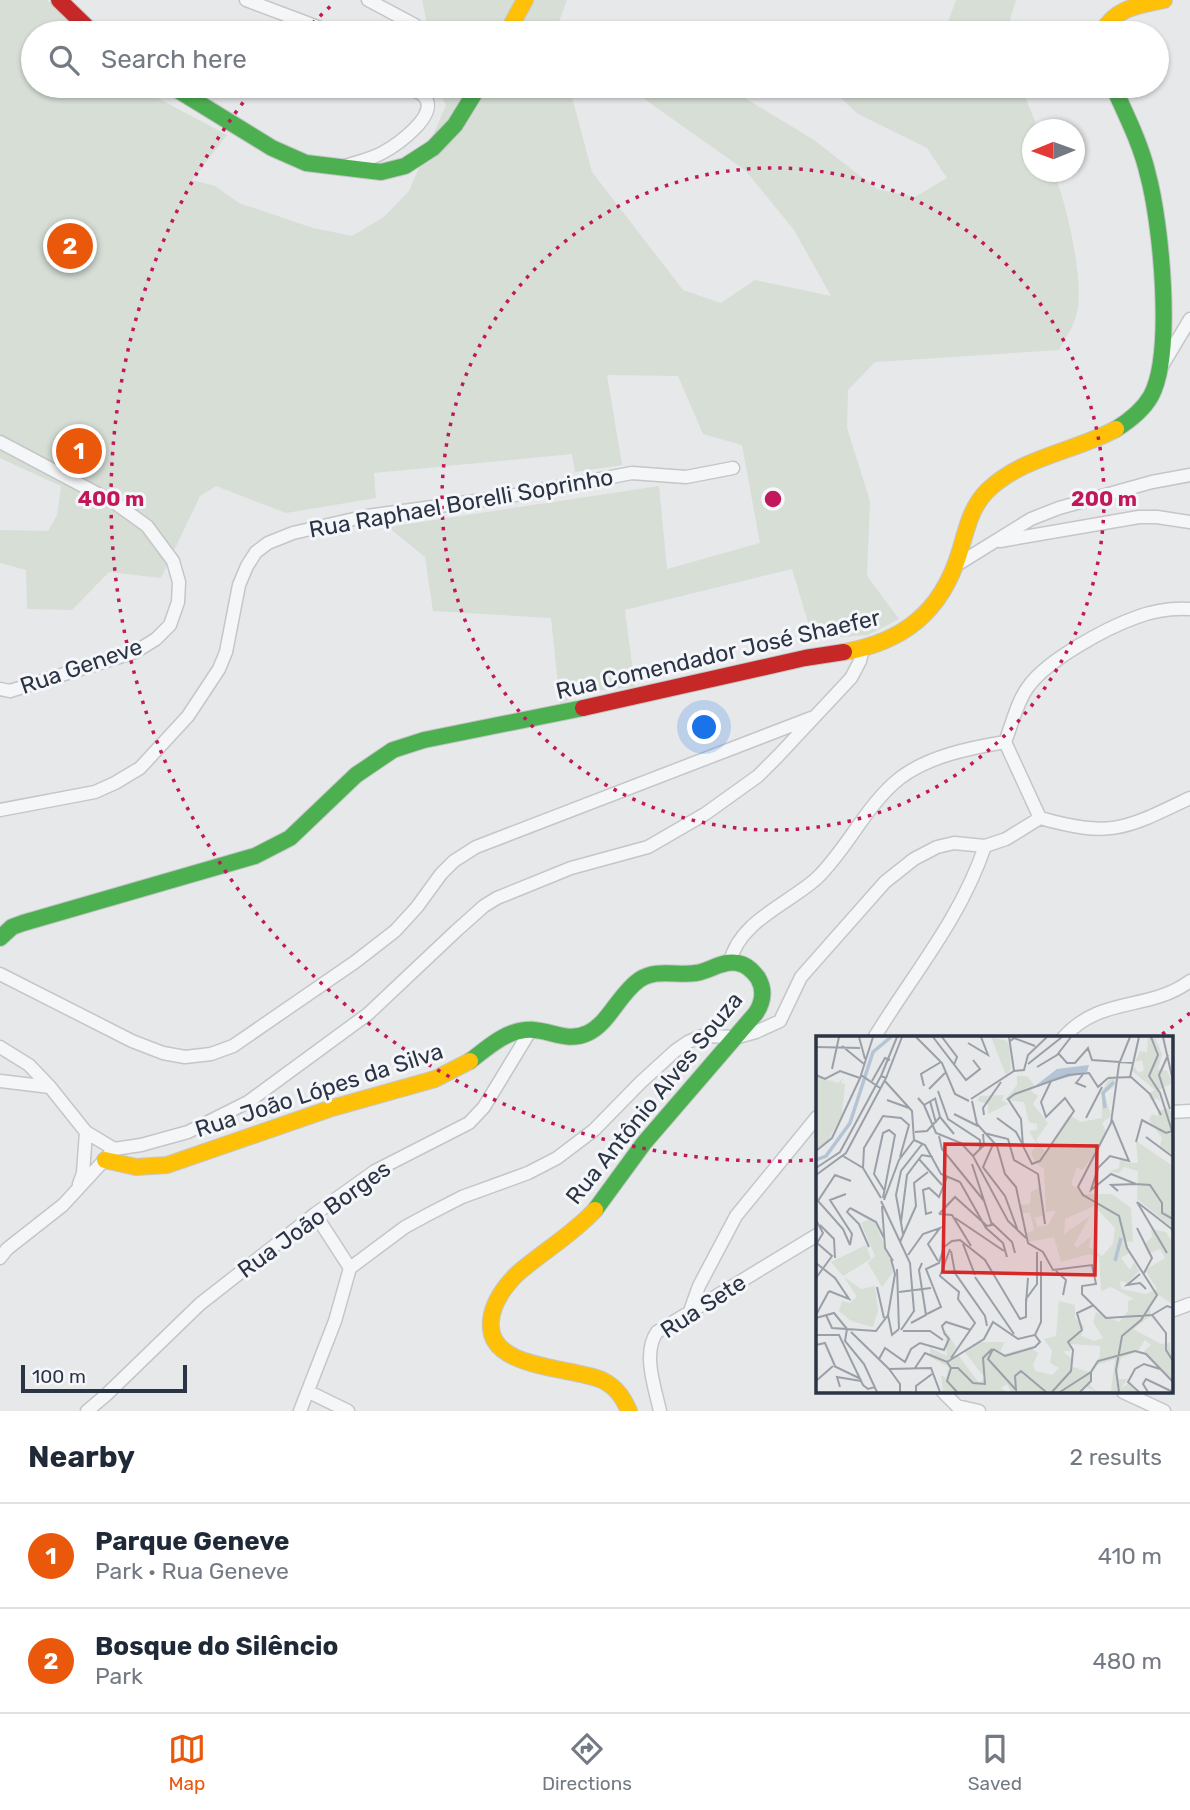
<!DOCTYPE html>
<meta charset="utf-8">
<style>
:root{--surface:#fff;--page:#f2f2f3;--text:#1f2937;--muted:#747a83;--line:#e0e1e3;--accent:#ea580c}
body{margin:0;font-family:Rubik,sans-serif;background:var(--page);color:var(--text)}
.compass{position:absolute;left:1022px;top:119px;width:63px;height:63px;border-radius:50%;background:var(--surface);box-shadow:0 2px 5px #0004;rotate:269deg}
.scale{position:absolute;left:21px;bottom:18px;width:166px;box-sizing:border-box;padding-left:7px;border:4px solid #2b3445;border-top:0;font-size:19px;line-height:24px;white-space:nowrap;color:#2b3445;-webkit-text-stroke:5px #f4f6f9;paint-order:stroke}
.you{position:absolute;left:705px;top:728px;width:24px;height:24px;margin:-18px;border:5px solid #fff;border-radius:50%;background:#1a73e8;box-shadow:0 0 0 10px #1a73e833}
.badge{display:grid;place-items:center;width:46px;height:46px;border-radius:50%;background:var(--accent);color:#fff;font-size:23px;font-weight:700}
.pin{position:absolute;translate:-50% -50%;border:4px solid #fff;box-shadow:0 2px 7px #0006}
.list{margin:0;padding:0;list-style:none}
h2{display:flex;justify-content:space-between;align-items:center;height:91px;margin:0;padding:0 28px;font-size:30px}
h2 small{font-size:23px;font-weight:400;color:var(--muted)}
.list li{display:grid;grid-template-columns:46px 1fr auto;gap:21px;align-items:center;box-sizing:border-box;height:105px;padding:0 28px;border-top:2px solid var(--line)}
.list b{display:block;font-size:26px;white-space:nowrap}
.list p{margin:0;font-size:23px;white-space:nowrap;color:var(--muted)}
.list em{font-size:23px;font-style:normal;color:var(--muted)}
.icon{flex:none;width:38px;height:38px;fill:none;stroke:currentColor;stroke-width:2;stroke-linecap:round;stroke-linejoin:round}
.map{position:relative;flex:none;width:1190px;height:1411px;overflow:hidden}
.search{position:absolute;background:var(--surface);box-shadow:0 2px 5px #0004;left:21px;right:21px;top:21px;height:77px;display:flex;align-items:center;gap:18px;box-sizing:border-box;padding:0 24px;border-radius:38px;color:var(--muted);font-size:26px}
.sheet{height:301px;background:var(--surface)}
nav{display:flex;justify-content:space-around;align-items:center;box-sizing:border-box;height:98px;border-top:2px solid var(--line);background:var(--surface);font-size:19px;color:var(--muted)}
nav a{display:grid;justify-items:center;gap:4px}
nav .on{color:var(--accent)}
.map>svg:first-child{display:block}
.green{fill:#d6ded6}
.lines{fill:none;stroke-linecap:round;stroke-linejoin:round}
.street-casing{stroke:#c4c6c8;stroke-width:15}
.fast-casing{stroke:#c4c6c8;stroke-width:18}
.slow-casing{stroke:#c4c6c8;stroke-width:18}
.jam-casing{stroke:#c4c6c8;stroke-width:18}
.street{stroke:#f5f6f7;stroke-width:12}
.fast{stroke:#4caf50;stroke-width:16}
.slow{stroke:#ffc107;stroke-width:16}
.jam{stroke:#c62828;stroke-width:16}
.ring{fill:none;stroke:#c2185b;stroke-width:3.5;stroke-dasharray:3.5 7}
.labels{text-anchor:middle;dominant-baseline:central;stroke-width:6;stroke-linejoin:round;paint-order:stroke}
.street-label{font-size:23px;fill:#2b3445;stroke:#f4f6f9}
.inset-river{fill:none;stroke:#b4c4d5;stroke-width:3.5}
.inset-road{fill:none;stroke:#9ba0a8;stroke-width:2}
.view{fill:#d62828;fill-opacity:0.15;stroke:#d62828;stroke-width:3.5}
.inset-edge{fill:none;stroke:#2b3445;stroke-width:3.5}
.centre{fill:#c2185b;stroke:#f4f6f9;stroke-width:3.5}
.ring-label{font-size:21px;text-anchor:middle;font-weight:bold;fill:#c2185b;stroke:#f4f6f9;stroke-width:6;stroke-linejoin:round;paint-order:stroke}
</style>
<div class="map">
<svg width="1190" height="1411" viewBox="0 0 1190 1411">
<rect width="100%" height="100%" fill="#e6e8ea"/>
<path class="green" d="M0 0H47L83 33H33V86H135L227 135 192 180 215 186 239 203 313 228 352 236 384 217 409 191 446 105 436 86H569L592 172 683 290 721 303 755 280 831 296 794 230 746 171 643 98 644 86H725L814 140 877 189 915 197 947 178 927 148 858 114 828 86H1018L1022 89 1038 129 1032 130V172H1054C1066 203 1086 284 1076 316 1073 327 1065 339 1059 350L875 362 848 390 847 428 870 501 867 576 899 619 868 635 813 639 792 569 625 610 635 687 590 691 560 704 551 618 433 611 425 557 388 527 659 486 667 569 760 543 742 445 703 434 678 376 607 375 622 465 575 472 572 454 374 473 376 498 286 513 216 486 200 496 161 578 109 572 72 610 27 609 26 570 0 563V530L48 531 57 515 61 486 0 458Z
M422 0H567L558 24 560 33H429Z
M956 0H1016L1006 33H944Z"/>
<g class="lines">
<defs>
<path id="street" d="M246 0 334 33
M368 0 415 25 419 33
M345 166C357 162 371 159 382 153 395 146 441 115 424 96 416 89 402 87 393 86
M1162 366 1190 319
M0 442 115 503 147 526 173 561 179 582 178 602 170 625 156 639 135 652 10 691 0 689
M1000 541 1139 517H1157L1190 522
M955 566 1031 519 1059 508 1152 482 1190 475
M1005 742C1012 724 1017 702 1028 687 1047 660 1106 628 1137 617 1153 611 1172 608 1190 609
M1005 742 1040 818C1112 838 1125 829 1190 798
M0 810 95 792 115 783 140 768 188 716 219 669 226 652 239 585 247 566 256 552 268 543 293 533 367 516 505 497 632 473 686 477 733 468
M730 962C739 921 790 903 817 878 848 848 866 805 900 778 929 756 970 748 1005 742
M0 974 132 1041 163 1053 185 1057 211 1054 233 1046 355 962 395 931 417 907 441 874 454 861 476 847 811 718
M874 1038C913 974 961 918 985 846
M1063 1038C1101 995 1148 1012 1190 981
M0 1047 29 1065 50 1087 86 1132 114 1149
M0 1081 50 1087
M1171 1112 1190 1111
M114 1149 141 1145 188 1132 248 1102 368 1014 456 931 484 906 497 898 571 868 648 847 705 814 758 776 778 756 851 678 860 661 863 649
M79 1184 83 1173 86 1132
M315 1214 350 1268
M0 1258 7 1249 63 1205 109 1155
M350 1268 405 1227 429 1214 462 1197 528 1173 557 1158 594 1130 641 1082 675 1051 688 1042 702 1036 738 1037 756 1032 780 1021 801 977 885 882 914 859 937 847 954 843 985 846 1006 839 1040 818
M690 1311 699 1286 736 1216 817 1117
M1171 1311 1190 1304
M309 1392 348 1411
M943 1392 957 1406 979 1411
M1123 1392 1164 1411
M87 1411 106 1395 200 1304 315 1214 375 1171 469 1123 484 1107 532 1028
M300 1411 335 1321 350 1268
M660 1411C655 1388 642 1353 657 1332L817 1235"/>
<path id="fast" d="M171 86 272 148 306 163 381 172 405 166 433 148 455 125 479 86
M1113 86C1126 115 1141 144 1148 175 1161 223 1174 353 1151 396 1143 410 1129 421 1116 429
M0 938 12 927 23 923 255 856 290 838 356 775 393 750 424 740 583 708
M470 1061C486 1049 504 1032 525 1030 547 1027 565 1044 588 1033 609 1023 619 994 639 980 656 968 677 976 696 973 710 971 723 960 737 963 746 964 753 971 758 978 765 990 763 1002 756 1013L644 1143 595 1210"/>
<path id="slow" d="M507 33 525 0
M1102 33C1114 8 1139 5 1164 0
M844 652C903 642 941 612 959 554 966 532 970 508 987 491 1023 456 1074 452 1116 429
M105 1160 136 1167 167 1165 332 1108 435 1079 470 1061
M595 1210C572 1235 542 1252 517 1274 504 1287 493 1302 491 1320 485 1370 570 1366 602 1380 616 1387 623 1397 629 1411"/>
<path id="jam" d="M59 0 93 33
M583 708 805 658 844 652"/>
</defs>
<use href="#street" class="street-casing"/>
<use href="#fast" class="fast-casing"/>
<use href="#slow" class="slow-casing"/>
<use href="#jam" class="jam-casing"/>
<use href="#street" class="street"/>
<use href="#fast" class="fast"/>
<use href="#slow" class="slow"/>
<use href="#jam" class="jam"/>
</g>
<g class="ring">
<circle cx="773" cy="499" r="331"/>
<path d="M1190 1013A662 662 0 0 1 1157 1038M813 1160A662 662 0 0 1 255 87M305 31A662 662 0 0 1 334 3"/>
</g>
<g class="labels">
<g class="street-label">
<text transform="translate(461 503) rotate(-10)">Rua Raphael Borelli Soprinho</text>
<text transform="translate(718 654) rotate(-13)">Rua Comendador José Shaefer</text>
<text transform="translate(81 666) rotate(-19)">Rua Geneve</text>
<text transform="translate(319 1090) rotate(-18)">Rua João Lópes da Silva</text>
<text transform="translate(654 1098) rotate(-51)">Rua Antônio Alves Souza</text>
<text transform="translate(314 1219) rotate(-36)">Rua João Borges</text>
<text transform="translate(703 1306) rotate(-33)">Rua Sete</text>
</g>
</g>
<g transform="translate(816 1036)">
<rect width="357" height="357" fill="#e6e8ea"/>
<path d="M175 1 191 5 193 11 195 33 190 39ZM332 1H339L346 18 342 33 351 35 357 47 342 54 344 66 341 62 335 64 332 58 339 54 316 35 318 31 323 37 328 34 326 24 319 26 324 15 331 16ZM0 40 22 47 28 41 25 47 29 48 26 78 11 107 0 113ZM201 40H211L218 49 215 55 222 60 217 68 232 87 220 104 229 116 253 79 265 86 286 82V55L293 43H299L298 51 288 57 295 80 286 87 290 95 284 112 266 134 261 131 255 148 269 158H296L315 172 317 206 309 205 313 217 305 222 314 234 318 226 323 235 311 247 304 245 305 253 330 258 341 253 329 234 349 222 344 213 332 218 328 208 336 201 335 193 350 196 357 207V269L343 259 334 270 335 280 317 293 345 308 354 307 357 347 328 315 335 309 329 304 322 315 305 322 302 333V343H312L305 352 312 348 321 356H295L299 323 281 329 276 337 274 349 281 356 270 351 265 356H195L191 348 185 352 190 356H127L125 339 130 342 133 331 114 321V312L131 320 129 294 140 311 135 320 142 319 163 347 169 342 148 315 165 306H189L184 315 188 318 214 311 222 317 217 329 220 335 236 339 243 332 234 327 236 315 228 303 240 300 243 265 259 269V282L268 290 265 300 278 305 287 302 277 286 280 276 303 286 312 275V265L318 263 295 251 285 255 283 221 273 218 245 226 238 201 213 206 211 197 218 194 214 177H206L204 169 214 168 215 156 224 151 228 180 219 181 221 191 232 189 240 175 230 176 228 133 219 126 215 117 221 108 213 95 221 94V88L213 86 208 66 189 64 201 49ZM278 170 299 192 297 208 286 220 273 211 275 200 261 212 258 209 274 180 248 198 249 183ZM255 308 284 310V320L273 336 254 330 256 323 247 315H254ZM188 59 186 64 192 68 172 78V68L161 65 164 60ZM352 72 357 79V119L344 110 346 102 333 84 336 78 342 80V75ZM320 105 357 130V192L321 163 322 135 308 131 303 137 293 136 303 132 304 121 311 127H322ZM53 183 59 186 75 226 77 236 66 251 52 227 59 220 45 187ZM50 209 55 223 27 240 15 226ZM28 241 45 253 59 250 62 275 57 291 35 285 23 275 26 265 34 267 41 261Z" fill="#d6ded6" fill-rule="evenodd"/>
<path d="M273 29 271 36 219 50 241 33Z" fill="#b4c4d5"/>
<path class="inset-river" d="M289 72 287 57 298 46M0 124 10 120 34 87 57 16 75 1M299 225 305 202"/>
<path class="inset-road" d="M43 1 49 23M57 1 45 39 64 52M100 1 126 27 139 58 153 65M117 1 150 44 164 33 157 24M126 1 141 21 138 29M193 1 198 35M347 1 357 45M193 6 198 2 219 10M152 7 172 19 165 1M26 10 48 28M0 11 44 12M243 18 251 27H259L272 12 276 24 318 27M352 19 343 39 354 73M212 28 246 1M221 31 241 19 255 1M16 33 23 1M268 37 260 47 270 51M0 39 9 43 24 35 44 42M65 40 81 1M314 41 323 1M70 42 86 1M292 42 315 41 334 58 345 79M68 44 96 75 98 104M56 45 69 22 74 24M235 45 225 66 230 81 249 62 258 75 224 125 216 128 207 110 205 83 192 63 199 58 252 39 273 37 282 51 292 42M108 50 105 38 125 26M113 53 129 37M122 55 132 83 164 104V114M102 62 108 69 120 62M119 62 124 81 138 98M155 63 198 35 208 34 212 19 231 1M71 64 93 72M114 65 120 87M156 65 161 88 181 110 189 138 200 151 212 207 227 216 237 234 276 229 280 248 266 250V258L290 282 336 279 350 297V314L357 325M108 69 120 97 145 107 157 120 192 185 210 202M138 78 162 90M168 79 167 72 185 46M181 82 200 96 207 109M270 82 286 51M296 84 313 125 294 120 282 132 275 154 295 138 320 148 295 149 302 155M99 96 111 95 124 81M168 97 192 103 198 124 222 138 229 188M123 100 126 113 169 166M330 101 357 121M98 104 109 109 125 138 144 146M178 106 167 131 189 160 202 195M320 106 326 84 350 97 356 95 344 57 333 40 342 19 335 1M0 115 16 102 45 40M27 120 47 132 65 162M157 120 168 109 167 98M103 123 126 149M0 132 24 116 65 40 70 42 30 117 0 139M47 132 48 112 67 80 85 82 93 89 84 121M144 146 170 192 187 207 191 221M320 148 334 149 346 167V177L357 183M30 158 14 164 36 198 34 209M67 162 79 99 73 94 67 97 58 138 68 154M68 164 83 124 98 104M65 165 94 227 98 275 85 294M66 170 69 212 77 225M34 172 60 186 68 202M34 172 31 176 43 188 53 211M116 176 110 178 107 154 113 152 123 161 131 141M123 178 139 161 171 190 176 189 156 128M123 178 136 179 155 210M139 182 188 215M0 184 7 197 1 207M85 186 91 139 106 119 117 121M176 187 196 206 199 217M4 189 18 203 19 222M321 192 336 222 328 237M87 198 80 159 85 135 107 107M84 206 100 170 98 147 112 136M147 208 159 239M34 209 27 193 2 165 19 139 35 145M134 213 124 240 143 256 142 263 159 287 135 322M135 215 139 237 169 280 171 290M351 217 321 166 357 194M92 219 107 198 124 192 112 208 122 225M0 227 19 242 33 263 13 255M81 233 83 293M240 235 250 244 247 259M324 238 311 249 324 247 330 253 325 248M159 241 198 298M0 242 16 220 1 207M61 251 68 282M83 256 115 252M210 267 212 242M111 278 125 271 110 233 123 227 128 211 136 205 144 204 169 224 204 283 210 281V263L221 248V216M0 279 13 255M10 279 16 292 60 295 72 279 79 238 75 223M72 279 76 299 83 293M336 279 351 270 357 272M0 282 18 277 31 293M95 287 110 279 103 234 106 227M31 293 29 305 48 328 61 356M87 295H114L127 304M35 296 73 333 84 348V356M0 299H23L47 349 52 353 59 351M129 299 126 290 130 286 155 294M0 309 9 307 19 330M177 313 172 323 200 354 199 340 205 335 230 356M177 313 189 320 219 311 224 306 219 299M63 323 69 312 89 326 95 313 104 307 128 314 133 303 129 298M131 326 135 332 131 345 141 356M18 330 45 343M99 332 109 317 131 326 168 303 177 286 202 303 219 299 225 286V225M135 332H142L157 347 169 348 167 322 176 313M73 333 115 332 124 356M0 345 17 330M24 351 21 341 45 345M100 356V350L116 338M236 356 255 335 257 314 252 306 266 294 261 277 278 269M244 356 275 336 282 325 319 315 330 318 357 346M264 356 275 345V336M303 356 300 334 306 300 325 284 341 259 311 212 303 180 267 159 262 151 295 87 303 28 314 1M323 356 312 346 319 333 328 328 344 333M332 356 327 348 330 343 357 356"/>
<path class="view" d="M129 108 281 110 279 239 127 236Z"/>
<rect width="357" height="357" class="inset-edge"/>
</g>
<circle cx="773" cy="499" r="10" class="centre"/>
<g class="ring-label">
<text x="1104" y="506">200 m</text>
<text x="111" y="506">400 m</text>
</g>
</svg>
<svg class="compass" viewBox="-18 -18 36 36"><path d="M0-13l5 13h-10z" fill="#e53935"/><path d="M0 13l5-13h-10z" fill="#747a83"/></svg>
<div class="scale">100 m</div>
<div class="you"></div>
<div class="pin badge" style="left:79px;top:451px">1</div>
<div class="pin badge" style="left:70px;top:246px">2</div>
<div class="search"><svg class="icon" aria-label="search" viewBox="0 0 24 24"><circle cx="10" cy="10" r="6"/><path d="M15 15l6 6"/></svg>Search here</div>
</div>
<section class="sheet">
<h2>Nearby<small>2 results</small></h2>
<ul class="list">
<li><span class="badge">1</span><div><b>Parque Geneve</b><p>Park · Rua Geneve</p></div><em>410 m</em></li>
<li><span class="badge">2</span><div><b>Bosque do Silêncio</b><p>Park</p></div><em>480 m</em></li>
</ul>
</section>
<nav>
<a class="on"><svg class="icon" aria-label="map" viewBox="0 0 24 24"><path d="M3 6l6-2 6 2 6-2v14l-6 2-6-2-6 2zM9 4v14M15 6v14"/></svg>Map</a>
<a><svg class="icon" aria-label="directions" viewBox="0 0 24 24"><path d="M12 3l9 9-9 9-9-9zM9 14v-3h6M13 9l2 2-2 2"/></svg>Directions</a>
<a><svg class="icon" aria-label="saved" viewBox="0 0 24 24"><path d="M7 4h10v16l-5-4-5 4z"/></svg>Saved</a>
</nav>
